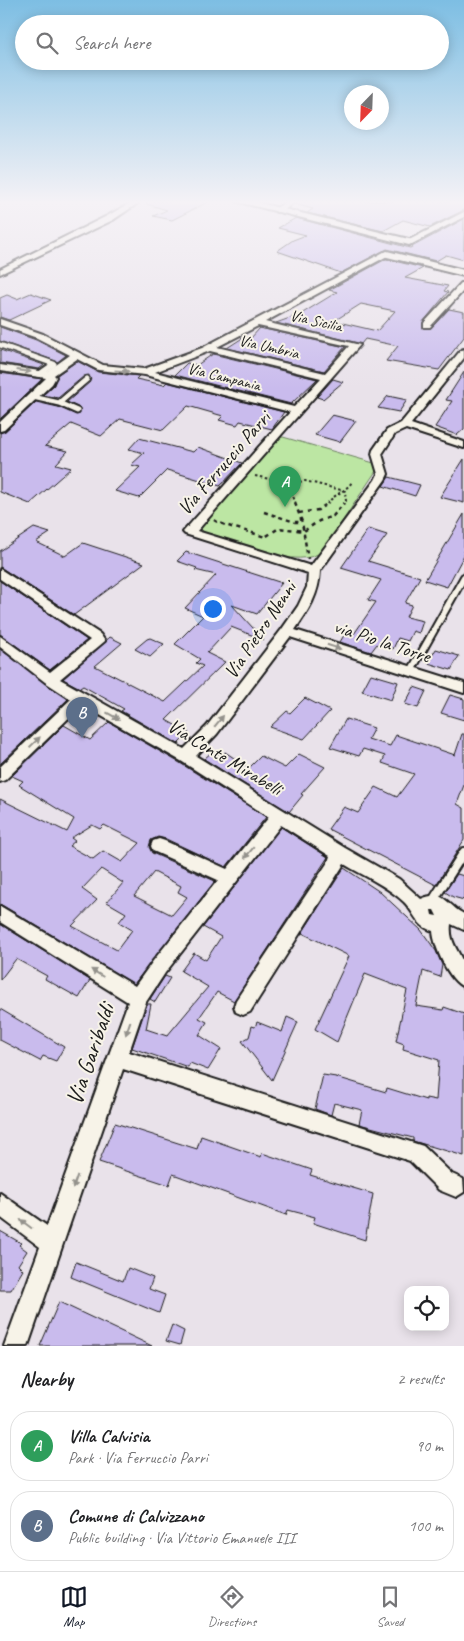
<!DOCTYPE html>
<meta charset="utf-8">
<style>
:root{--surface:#fff;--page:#f6f6f6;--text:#202124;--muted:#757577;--line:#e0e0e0;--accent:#111827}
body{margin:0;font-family:Caveat,sans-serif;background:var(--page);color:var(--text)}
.controls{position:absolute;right:15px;bottom:15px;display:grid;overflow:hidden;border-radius:10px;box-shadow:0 2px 12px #0003}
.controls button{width:45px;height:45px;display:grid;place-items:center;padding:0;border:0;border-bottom:1px solid var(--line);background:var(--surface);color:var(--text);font:25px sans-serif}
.compass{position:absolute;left:344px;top:85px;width:45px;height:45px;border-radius:50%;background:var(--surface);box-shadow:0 2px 12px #0003;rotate:203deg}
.you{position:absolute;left:212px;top:608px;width:18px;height:18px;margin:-12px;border:4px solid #fff;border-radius:50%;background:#1a73e8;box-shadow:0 0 0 8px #1a73e833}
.badge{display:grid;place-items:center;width:32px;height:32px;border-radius:50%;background:var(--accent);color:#fff;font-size:16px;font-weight:700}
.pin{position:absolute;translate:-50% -41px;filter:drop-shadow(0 1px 2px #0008)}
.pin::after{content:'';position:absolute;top:26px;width:18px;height:15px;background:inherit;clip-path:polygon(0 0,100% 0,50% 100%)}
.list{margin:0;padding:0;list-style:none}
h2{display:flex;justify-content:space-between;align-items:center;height:65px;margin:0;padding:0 20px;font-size:21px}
h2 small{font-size:16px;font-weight:400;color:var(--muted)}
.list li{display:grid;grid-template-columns:32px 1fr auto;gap:15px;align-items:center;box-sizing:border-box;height:70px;margin:0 10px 10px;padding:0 10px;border:1px solid var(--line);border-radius:20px}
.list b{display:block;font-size:19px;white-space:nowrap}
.list p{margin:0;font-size:16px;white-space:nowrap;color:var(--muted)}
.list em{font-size:16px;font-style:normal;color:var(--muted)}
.icon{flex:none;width:28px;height:28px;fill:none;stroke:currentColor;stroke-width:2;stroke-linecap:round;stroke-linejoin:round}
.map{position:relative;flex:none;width:464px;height:1346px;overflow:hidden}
.search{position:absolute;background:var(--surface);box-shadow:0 2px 12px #0003;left:15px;right:15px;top:15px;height:55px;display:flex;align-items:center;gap:12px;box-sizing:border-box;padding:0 18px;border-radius:28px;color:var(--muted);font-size:19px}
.sheet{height:225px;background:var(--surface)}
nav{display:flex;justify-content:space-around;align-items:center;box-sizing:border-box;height:70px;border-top:1px solid var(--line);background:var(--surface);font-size:14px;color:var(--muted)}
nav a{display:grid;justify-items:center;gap:2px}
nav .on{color:var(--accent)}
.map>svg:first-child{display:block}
.green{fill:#bce6a3;stroke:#6c8160}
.building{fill:#c9bbed;stroke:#1c1c1c;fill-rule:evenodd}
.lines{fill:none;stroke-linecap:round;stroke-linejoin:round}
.service-far2-casing{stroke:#1c1c1c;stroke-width:8}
.service-far1-casing{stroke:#1c1c1c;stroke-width:10}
.service-casing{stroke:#1c1c1c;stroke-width:12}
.minor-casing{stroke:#1c1c1c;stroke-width:4}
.secondary-casing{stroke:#1c1c1c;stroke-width:4}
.path-far1{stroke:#1c1c1c;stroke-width:2;stroke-dasharray:2.5 2.5;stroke-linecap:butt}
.path{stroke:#1c1c1c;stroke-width:2.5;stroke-dasharray:4 4;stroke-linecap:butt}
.service-far2{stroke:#f7f3e8;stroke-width:5}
.service-far1{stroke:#f7f3e8;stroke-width:6}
.service{stroke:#f7f3e8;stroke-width:8}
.minor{fill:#f7f3e8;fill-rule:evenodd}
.secondary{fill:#f7f3e8;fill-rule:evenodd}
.oneway{fill:#94928c}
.labels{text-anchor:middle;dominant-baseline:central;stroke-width:4;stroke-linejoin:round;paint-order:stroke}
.far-street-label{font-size:16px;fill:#1c1c1c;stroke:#f7f3e8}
.street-label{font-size:20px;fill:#1c1c1c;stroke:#f7f3e8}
.near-street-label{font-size:24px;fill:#1c1c1c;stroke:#f7f3e8}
</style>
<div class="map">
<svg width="464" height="1346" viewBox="0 0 464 1346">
<rect width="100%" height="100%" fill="#e9e2ea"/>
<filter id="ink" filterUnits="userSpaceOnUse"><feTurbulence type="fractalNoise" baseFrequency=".02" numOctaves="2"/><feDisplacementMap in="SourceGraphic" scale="10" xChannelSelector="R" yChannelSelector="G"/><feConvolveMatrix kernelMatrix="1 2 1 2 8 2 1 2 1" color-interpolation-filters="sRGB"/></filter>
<g filter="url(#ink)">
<path class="green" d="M283 437 374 463 378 468 323 550C302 573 232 541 205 533L201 529 202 525 279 438Z"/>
<path class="building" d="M147 201H210L172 220 153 216 167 210 147 204Z
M297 201H464V210L430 227 403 220 383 231 307 213 313 209 294 204Z
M296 218 410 248 464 219V260L446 255 436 261 387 249 341 273 277 251 293 240 306 235 278 228Z
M386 259 423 268 405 278 448 286 444 291 448 292 423 322V328H431L449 309 464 312V337L439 370 386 361 398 346 365 339 361 344 276 323 301 314 337 292 329 290ZM361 304 395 311 377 331 334 321Z
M31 293 51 300 9 320 0 317V298L7 295 17 299Z
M0 327 36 340 66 355 58 362 0 341Z
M260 328 345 347 324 371 227 348 244 337 250 339Z
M0 350 44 365 39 369 0 363Z
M213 354 317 379 291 404 175 375 187 363 197 365Z
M77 361 98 372 139 376 136 379 164 385 167 382 284 412 272 429 240 421 237 425 219 420 223 416 188 406 163 430 120 419 101 436 71 424 45 446 68 451 56 464 71 468 30 504 0 492V433L5 431 36 402 58 407 76 415 80 414V408L67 402 90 382 89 375 84 376 58 398 43 395 54 385 57 375Z
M464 372V429L457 435 435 427 452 401 446 400Z
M0 373 42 379 0 419Z
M333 379 343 382 323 399 317 397Z
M388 396 407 400 399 412 378 408Z
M332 415 356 421 340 442 315 435Z
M139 438 193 452 198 447 242 463 220 486 167 470 139 498 115 491 140 467 131 465 144 453 129 449Z
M464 459V503L440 497Z
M389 477 420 485 415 496 383 486Z
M464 514V555L447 587 425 580Z
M34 528 50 533 36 542 65 556 83 543 144 563 74 615 0 567V551Z
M368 529 387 535 368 561 420 577 405 603 412 605 406 617 423 621 419 633 413 631 408 641 398 638 393 649 377 644 371 652 340 642 346 632 354 634 376 602 368 600 381 580 341 568Z
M186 552 282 583 257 614 232 605 264 640 231 627 207 653 225 662 166 720 189 733 178 744 121 711 124 709 83 686 80 688 63 679 110 637 122 643 95 666 165 702 203 666 196 663 200 659 175 644 203 616 185 608 216 575 195 570 197 568 177 561Z
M0 581 87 640 50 670 0 634Z
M150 638 164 644 150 657 135 649 147 639Z
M0 649 68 699 0 764Z
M436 649 459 656 451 670 428 663Z
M371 674 398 682 391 700 362 691Z
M414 687 426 691 418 708 405 704Z
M450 695 464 699V720L441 713Z
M305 698 330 711 304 739 270 727 287 711 290 713Z
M346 719 374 728 368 739 390 746 396 735 455 755 462 734H464V785L457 804 464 808V840L436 885 328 829 344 807 358 813 376 787 397 797 414 774 382 763 385 756 363 749 359 756 330 747Z
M109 722 180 763 266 817 226 867 166 839 158 837 151 840 149 847 152 853 215 881 134 984 0 904V799L67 832 74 819 19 785 23 781 12 776 64 725 90 740ZM92 825 100 829 104 825 140 843 122 862 103 851 93 859 69 846 75 841 71 838ZM101 869 123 883 107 902 126 913 119 922 132 930 117 950 72 926 97 900 82 889ZM154 872 181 886 178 892 187 897 172 915 134 896Z
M213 751 221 756 225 752 249 768 261 756 285 768 299 754 325 767 301 794 303 795 289 812 204 759Z
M281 827 328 857 234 1001 217 992 199 1018 207 1022 199 1035 221 1049 208 1070 190 1063 188 1067 132 1048 147 1004H151L146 1029 167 1036 208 987 181 971 194 953 206 960 221 937 203 927Z
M344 868 380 892 421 930 436 951 442 965 440 977 423 971 416 1006 443 1010 444 1007 464 1014V1156L413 1141V1138L359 1124 362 1110 334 1103 331 1115 315 1109 323 1075 336 1077 386 1092 387 1088 426 1100V1098L436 1100 439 1060 403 1049 404 1044 396 1041 407 990 365 974 337 1042 315 1029 349 956 302 933Z
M457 874 464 876V900L453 897 445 892Z
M0 924 90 980 79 998 45 979 47 976 16 959 0 980Z
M165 976 170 978 155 1002 150 999Z
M0 1009 64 1047 56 1061 43 1056 40 1061 0 1040Z
M287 1017 298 1022 272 1080 242 1041 249 1037 252 1026 255 1027 257 1022 282 1032Z
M115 1123 197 1149 201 1136 261 1157 262 1153 312 1170 310 1175 373 1194 365 1240 313 1223 315 1217 288 1210 286 1215 173 1174 169 1185 99 1162Z
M0 1231 21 1243 19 1245 27 1251 18 1265 23 1270 11 1290H0Z
M76 1262 123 1281 128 1268 153 1278 149 1289 165 1295 159 1313 71 1277Z
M59 1302 152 1346H40Z
M172 1325 184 1331 180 1345 166 1341Z"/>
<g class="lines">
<defs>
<path id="service-far2" d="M0 345 54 364 41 373
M33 397 59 403 87 379
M59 403 77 411"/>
<path id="service-far1" d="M411 671 464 577"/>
<path id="service" d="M432 902 464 852"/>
<path id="minor" d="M134 201H141L113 220 0 274V269L107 216Z
M288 201H295L282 212H276V208Z
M464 212V217L412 244 405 242Z
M384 252 391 254 265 322 360 345 197 531 311 566 375 480 378 474 372 454 373 450 387 430 401 423 461 350 464 349V358L411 424 464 442V448L406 429 395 434 382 454 388 474 385 480 320 571C319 595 308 611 295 630L464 683V693L290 637 217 734 196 756 345 848 399 879 421 899C445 889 446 905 464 914V930L451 924C449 941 457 948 463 962 464 969 464 980 464 987 449 981 434 947 433 931 416 926 415 913 404 902 387 886 364 876 344 864L250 1012 243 1015 236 1012 234 1006 236 1000 328 862 330 856 281 825 165 973 146 1002 129 1052 423 1146 452 1174 463 1179 464 1192 456 1197 439 1190 410 1161 123 1069 28 1346H4L40 1247 0 1217V1193L47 1226 128 1002 0 922V906L135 986 153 961 218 880 153 851 151 846 153 841 159 839 165 841 227 869 269 817 181 761 82 705 5 780 0 782V767L71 699 45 682 0 647V636L50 672 90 640 0 579V569L100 634 105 641 60 679 184 749 207 726 282 629 298 606 307 587 308 573 185 534 183 532 290 412 145 375 98 370 77 359 54 375 56 377 52 384 4 430 0 431V422L46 378 0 371V365L46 372 70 355 37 338 0 325V319L43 334 103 365 144 369 202 348ZM258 326 349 346 325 373 217 347ZM210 351 321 378 294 407 155 372ZM431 910H434L437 916 432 915Z
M461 283H464V290L430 327H424V323Z"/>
<path id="secondary" d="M235 201H251L413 240 415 242 409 245Z
M387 251 464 270V276L383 256 381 254Z"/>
</defs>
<use href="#service-far2" class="service-far2-casing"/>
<use href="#service-far1" class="service-far1-casing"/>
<use href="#service" class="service-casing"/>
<use href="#minor" class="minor-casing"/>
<use href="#secondary" class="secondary-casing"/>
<path class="path-far1" d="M255 476 288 483 305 481 345 491 346 501 343 504
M288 483 296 504
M327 504C334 494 344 493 352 482"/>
<path class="path" d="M295 503 302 522 308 559
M264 512 295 522H302
M299 513 318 510 328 503
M214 520C223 526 252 532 265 537L279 528 304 531 319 521 333 516 344 503"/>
<use href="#service-far2" class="service-far2"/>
<use href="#service-far1" class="service-far1"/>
<use href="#service" class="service"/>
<use href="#minor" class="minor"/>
<use href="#secondary" class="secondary"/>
</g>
<defs><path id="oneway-solid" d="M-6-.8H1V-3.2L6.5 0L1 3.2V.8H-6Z" transform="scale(1.25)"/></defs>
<g class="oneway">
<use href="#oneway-solid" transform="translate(24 371) rotate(7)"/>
<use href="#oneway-solid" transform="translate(122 371) rotate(4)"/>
<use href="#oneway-solid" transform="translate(334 647) rotate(18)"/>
<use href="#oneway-solid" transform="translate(113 716) rotate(29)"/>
<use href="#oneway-solid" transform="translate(219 721) rotate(-51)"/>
<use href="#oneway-solid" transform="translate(35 742) rotate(-44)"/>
<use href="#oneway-solid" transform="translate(249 853) rotate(129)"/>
<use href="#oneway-solid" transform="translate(97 973) rotate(-148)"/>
<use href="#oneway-solid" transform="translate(128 1028) rotate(109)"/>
<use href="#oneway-solid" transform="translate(75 1182) rotate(109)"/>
<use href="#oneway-solid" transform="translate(26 1224) rotate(-143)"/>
</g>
</g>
<linearGradient id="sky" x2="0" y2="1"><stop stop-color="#7dbee3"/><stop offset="0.52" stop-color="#f5f2f6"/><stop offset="1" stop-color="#f5f2f6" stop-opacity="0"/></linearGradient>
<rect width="464" height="389" fill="url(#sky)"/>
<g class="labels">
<g class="far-street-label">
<text transform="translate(316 321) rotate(13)">Via Sicilia</text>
<text transform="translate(269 347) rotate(13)">Via Umbria</text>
<text transform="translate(224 377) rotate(14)">Via Campania</text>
</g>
<g class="street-label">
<text transform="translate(224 463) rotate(-49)">Via Ferruccio Parri</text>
<text transform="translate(260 630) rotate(-56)">Via Pietro Nenni</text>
<text transform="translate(382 641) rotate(18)">via Pio la Torre</text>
<text transform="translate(225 757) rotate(31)">Via Conte Mirabelli</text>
</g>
<g class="near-street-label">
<text transform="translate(90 1054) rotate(-71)">Via Garibaldi</text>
</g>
</g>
</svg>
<div class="controls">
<button><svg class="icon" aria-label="locate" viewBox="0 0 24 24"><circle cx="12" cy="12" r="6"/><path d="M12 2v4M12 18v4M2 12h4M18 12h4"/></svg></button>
</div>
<svg class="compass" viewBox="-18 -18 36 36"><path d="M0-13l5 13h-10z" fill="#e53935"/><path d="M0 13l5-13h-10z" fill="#757577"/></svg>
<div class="you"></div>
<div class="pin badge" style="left:285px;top:507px;background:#2e9e5b">A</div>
<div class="pin badge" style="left:82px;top:738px;background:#5c6f8a">B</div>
<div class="search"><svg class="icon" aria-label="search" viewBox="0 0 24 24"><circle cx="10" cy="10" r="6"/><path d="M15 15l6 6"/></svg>Search here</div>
</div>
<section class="sheet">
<h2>Nearby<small>2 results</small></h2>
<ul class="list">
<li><span class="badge" style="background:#2e9e5b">A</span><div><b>Villa Calvisia</b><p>Park · Via Ferruccio Parri</p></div><em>90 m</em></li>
<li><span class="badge" style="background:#5c6f8a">B</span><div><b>Comune di Calvizzano</b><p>Public building · Via Vittorio Emanuele III</p></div><em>100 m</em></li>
</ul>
</section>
<nav>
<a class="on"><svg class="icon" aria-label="map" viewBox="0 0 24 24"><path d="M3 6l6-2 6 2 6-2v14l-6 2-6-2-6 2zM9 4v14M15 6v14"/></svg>Map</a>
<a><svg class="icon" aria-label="directions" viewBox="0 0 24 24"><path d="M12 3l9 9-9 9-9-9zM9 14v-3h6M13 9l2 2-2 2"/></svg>Directions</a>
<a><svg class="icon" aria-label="saved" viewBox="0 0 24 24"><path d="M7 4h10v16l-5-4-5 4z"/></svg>Saved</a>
</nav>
